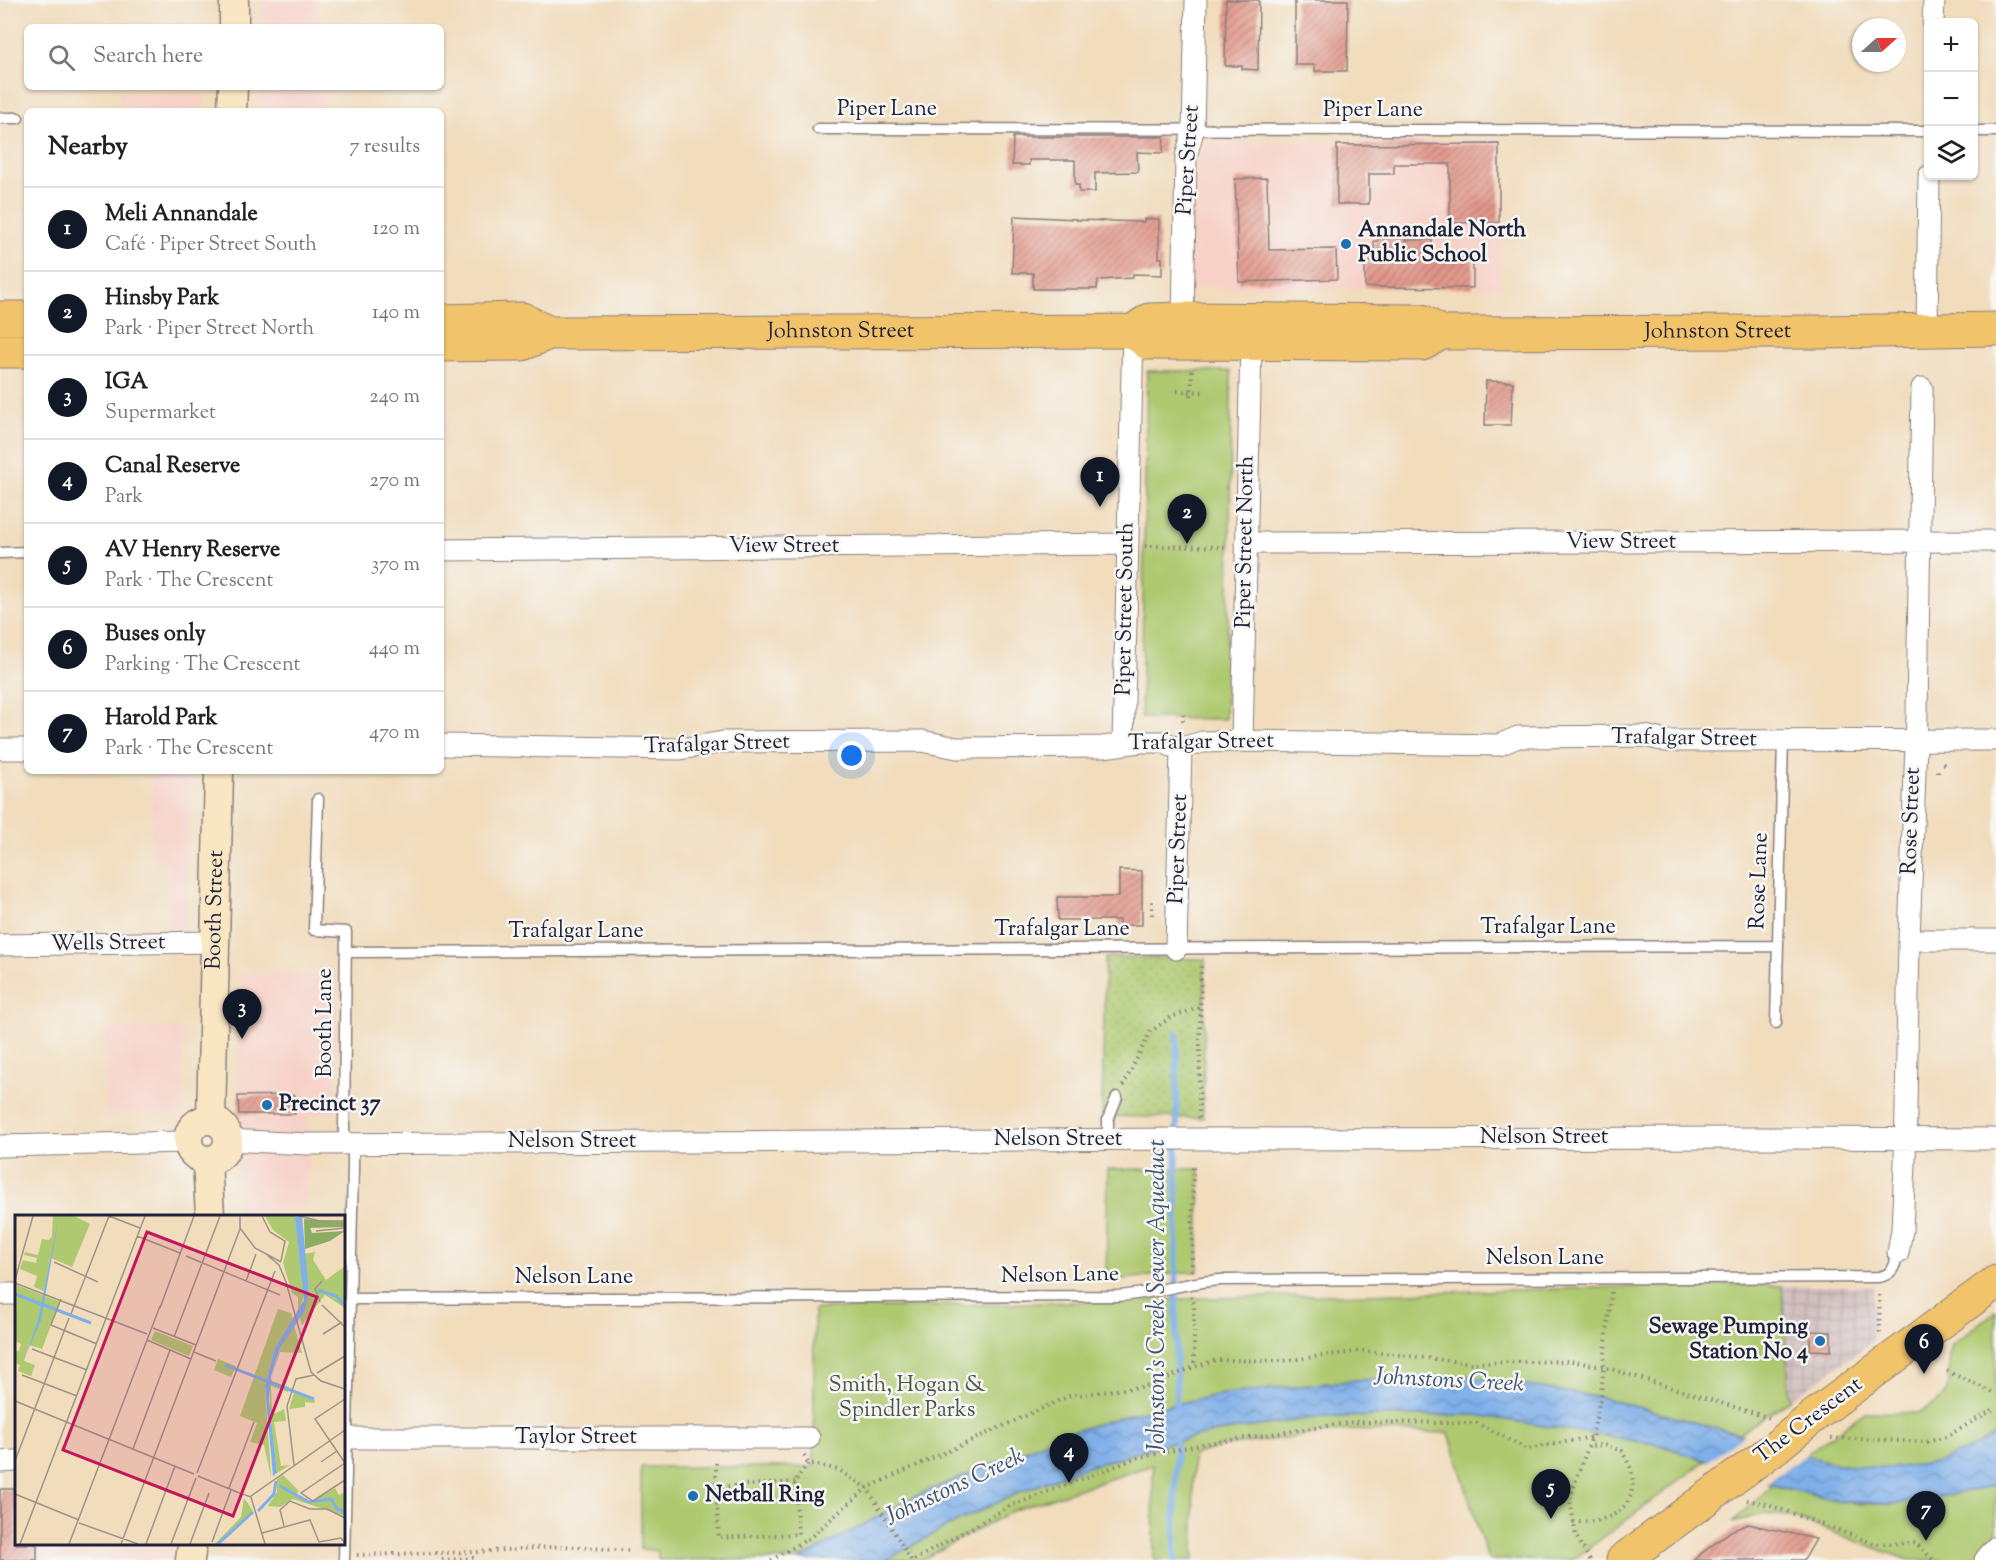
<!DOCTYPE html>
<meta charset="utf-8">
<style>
:root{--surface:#fff;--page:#f6f6f6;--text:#222;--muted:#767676;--line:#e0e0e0;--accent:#111827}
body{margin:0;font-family:"Sorts Mill Goudy",serif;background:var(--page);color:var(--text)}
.controls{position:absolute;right:18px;top:18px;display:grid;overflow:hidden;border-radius:9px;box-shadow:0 2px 4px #0004}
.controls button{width:54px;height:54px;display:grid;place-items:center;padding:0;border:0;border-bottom:2px solid var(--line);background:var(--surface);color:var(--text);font:30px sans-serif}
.compass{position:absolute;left:1852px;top:18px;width:54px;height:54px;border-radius:50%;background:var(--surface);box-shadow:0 2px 4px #0004;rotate:69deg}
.you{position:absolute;left:852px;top:756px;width:21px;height:21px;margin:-15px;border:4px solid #fff;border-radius:50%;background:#1a73e8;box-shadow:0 0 0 9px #1a73e833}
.badge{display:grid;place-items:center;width:39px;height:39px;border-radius:50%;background:var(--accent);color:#fff;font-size:20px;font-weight:700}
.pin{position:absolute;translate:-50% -50px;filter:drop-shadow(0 2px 3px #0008)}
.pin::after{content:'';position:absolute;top:32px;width:21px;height:18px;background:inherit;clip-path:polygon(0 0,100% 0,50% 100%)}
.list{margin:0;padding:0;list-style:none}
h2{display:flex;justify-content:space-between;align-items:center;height:78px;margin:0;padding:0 24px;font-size:26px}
h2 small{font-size:20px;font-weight:400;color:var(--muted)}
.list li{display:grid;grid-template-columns:39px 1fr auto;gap:18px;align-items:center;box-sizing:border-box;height:84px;padding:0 24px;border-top:2px solid var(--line)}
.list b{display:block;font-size:22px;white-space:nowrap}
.list p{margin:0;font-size:20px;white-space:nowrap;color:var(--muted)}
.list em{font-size:20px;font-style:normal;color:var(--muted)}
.icon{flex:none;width:33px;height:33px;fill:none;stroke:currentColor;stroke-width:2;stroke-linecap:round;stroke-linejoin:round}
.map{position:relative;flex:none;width:1996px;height:1560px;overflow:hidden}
.search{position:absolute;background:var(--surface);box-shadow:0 2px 4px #0004;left:24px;top:24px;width:420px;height:66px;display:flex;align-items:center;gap:15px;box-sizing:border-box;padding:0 21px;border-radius:9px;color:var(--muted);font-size:22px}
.panel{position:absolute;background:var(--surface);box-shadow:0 2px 4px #0004;left:24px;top:108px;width:420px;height:666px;border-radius:9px}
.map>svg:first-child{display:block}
.built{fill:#f7d1c7}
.industrial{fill:url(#industrial-grid)}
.grass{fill:url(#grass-dots);stroke:#687656;stroke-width:1.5}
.park{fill:#aec970;stroke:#687656;stroke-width:1.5}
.water{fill:url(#water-waves);stroke:#506892;stroke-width:1.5}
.pier{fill:#f1dcbc}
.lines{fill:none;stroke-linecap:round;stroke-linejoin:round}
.stream{stroke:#7eafe9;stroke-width:6}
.building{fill:url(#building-hatch)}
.lane-casing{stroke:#8a7f7c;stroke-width:13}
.street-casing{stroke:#8a7f7c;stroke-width:23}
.secondary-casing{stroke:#8a7f7c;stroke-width:31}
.primary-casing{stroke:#8a7f7c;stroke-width:35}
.path{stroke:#8a7f7c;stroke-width:4;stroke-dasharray:1.5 4.5;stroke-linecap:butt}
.lane{stroke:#fff;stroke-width:10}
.street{stroke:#fff;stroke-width:21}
.secondary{stroke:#f9e7c3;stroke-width:28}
.primary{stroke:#f1c36a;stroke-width:33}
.primary-bridge-casing{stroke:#8a7f7c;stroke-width:35;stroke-linecap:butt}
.primary-bridge{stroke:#f1c36a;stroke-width:33}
.poi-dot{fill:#1f6fb2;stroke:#f6f6f2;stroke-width:2}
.labels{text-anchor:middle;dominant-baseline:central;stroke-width:5;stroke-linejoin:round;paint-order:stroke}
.street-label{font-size:22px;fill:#22223b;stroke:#f6f6f2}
.poi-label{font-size:22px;font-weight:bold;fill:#22223b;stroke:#f6f6f2;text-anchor:start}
.park-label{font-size:22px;fill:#4c544b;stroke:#f6f6f2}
.water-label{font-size:24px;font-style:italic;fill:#425378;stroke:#f6f6f2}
.inset-river{fill:none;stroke:#7eafe9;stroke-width:3}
.inset-road{fill:none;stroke:#9e9288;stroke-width:1.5}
.view{fill:#c2185b;fill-opacity:0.15;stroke:#c2185b;stroke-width:3}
.inset-edge{fill:none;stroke:#22223b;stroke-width:3}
</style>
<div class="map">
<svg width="1996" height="1560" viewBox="0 0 1996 1560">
<defs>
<pattern id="industrial-grid" width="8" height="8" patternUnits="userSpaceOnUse" patternTransform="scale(1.5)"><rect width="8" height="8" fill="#d2bfc0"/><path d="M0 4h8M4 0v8" fill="none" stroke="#b4a4a6"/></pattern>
<pattern id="grass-dots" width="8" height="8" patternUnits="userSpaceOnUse" patternTransform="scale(1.5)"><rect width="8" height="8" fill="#aec970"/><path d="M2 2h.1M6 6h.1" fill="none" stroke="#95ac62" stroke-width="1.8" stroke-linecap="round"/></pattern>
<pattern id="water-waves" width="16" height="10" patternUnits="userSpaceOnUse" patternTransform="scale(1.5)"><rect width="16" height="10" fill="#7eafe9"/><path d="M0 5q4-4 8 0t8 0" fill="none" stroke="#678ebe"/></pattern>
<pattern id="building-hatch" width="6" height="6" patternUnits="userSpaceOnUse" patternTransform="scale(1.5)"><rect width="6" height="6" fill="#e2978a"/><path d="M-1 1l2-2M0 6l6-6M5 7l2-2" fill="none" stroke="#b77b72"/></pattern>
</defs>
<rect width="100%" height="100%" fill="#f6f6f2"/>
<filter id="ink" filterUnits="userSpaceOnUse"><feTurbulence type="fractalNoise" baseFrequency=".0167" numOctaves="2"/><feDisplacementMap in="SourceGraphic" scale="12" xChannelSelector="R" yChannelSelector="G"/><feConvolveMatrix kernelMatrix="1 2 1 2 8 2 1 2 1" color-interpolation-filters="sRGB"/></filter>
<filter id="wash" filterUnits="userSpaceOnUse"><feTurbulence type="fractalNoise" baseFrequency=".008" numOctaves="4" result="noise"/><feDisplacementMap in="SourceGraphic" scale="24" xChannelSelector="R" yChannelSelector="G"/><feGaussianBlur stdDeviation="1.35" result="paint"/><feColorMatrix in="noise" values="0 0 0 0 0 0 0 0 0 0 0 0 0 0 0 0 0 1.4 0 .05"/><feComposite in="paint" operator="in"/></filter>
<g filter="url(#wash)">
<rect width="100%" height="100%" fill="#f1dcbc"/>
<path class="built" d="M262 0H316L317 27H262Z
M260 87H324L327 111H260Z
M119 92 205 94 204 111H144V108L118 107Z
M1502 140 1501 288 1190 287 1191 201 1201 143Z
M441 376H446L447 443H441Z
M152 775H191L186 931 168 932 169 861H151Z
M239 974 337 975V1114H308L307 1207 238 1211Z
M184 1028 181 1114H106L105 1029Z
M37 1544H174V1560H37Z"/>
<path class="industrial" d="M1782 1286H1873L1872 1342 1790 1400Z"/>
<path class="grass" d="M1105 957 1205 959 1203 1118 1102 1116Z"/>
<path class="park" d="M1147 371H1231L1230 547 1225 719 1141 718Z
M1108 1169H1200L1198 1271 1106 1281Z
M1733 1284 1782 1286 1790 1400 1738 1434 1604 1398 1466 1376 1358 1380 1216 1395 1131 1414 1064 1434 914 1497 799 1560H658V1551L641 1549V1467H814V1309Z
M1996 1311V1434L1971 1449 1935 1463 1889 1468 1838 1465 1805 1455 1865 1412 1917 1413 1936 1403 1946 1393 1950 1381 1949 1357 1951 1346Z
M1476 1415 1661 1445 1705 1461 1573 1560H1488L1449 1433 1350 1430 1224 1446 1193 1455 1194 1560H1154L1153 1465 1014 1510 921 1560H886L950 1525 1020 1492 1074 1471 1161 1445 1217 1432 1320 1417Z
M1773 1485C1794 1490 1815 1497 1836 1501 1890 1511 1944 1496 1996 1485V1560H1908L1789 1516 1765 1514 1733 1522Z"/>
<path class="water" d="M1466 1376 1604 1398 1738 1434 1838 1465 1889 1468 1935 1463 1971 1449 1996 1434V1485L1932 1499 1891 1504 1838 1501 1773 1485 1661 1445 1476 1415 1320 1417 1217 1432 1161 1445 1074 1471 1020 1492 950 1525 886 1560H799L914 1497 1064 1434 1131 1414 1216 1395 1358 1380Z"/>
<path class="pier" d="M1746 1433 1776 1444 1808 1453 1765 1485 1704 1464Z"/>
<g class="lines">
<path class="stream" d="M1176 1410 1177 1033
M1175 1560 1176 1435"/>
</g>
<g id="blocks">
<path class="building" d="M1226 0H1259L1258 70 1242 69V66H1225Z
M1295 0H1348L1347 71H1315V65H1295Z
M1013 137H1164L1163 153 1137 152 1138 172 1095 173V192H1079V185H1075V160H1029V165H1012Z
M1499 144V222L1450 223V164H1394V174H1369V204H1337V145Z
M1267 178 1269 250 1336 249 1337 279 1239 282 1235 179Z
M1014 216 1076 219V220L1144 222V219H1159V258H1162V275L1133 274V278L1098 280 1097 289H1033V273H1012Z
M1379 231 1406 232V240H1432V255H1436L1437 258H1473V288L1365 287V262H1374V241H1378Z
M1486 381 1513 382 1511 425H1485Z
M1119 870 1142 871V925H1119V920H1058L1057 897H1119Z
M295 1095V1114H239L238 1096Z
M1810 1331 1831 1332V1351L1810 1350Z
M0 1489H16V1544H37V1560H0Z
M1748 1524 1816 1539 1804 1560H1693L1731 1531Z"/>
</g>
</g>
<g filter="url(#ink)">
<use href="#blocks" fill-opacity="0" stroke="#8a7f7c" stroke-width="1.5"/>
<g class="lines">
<defs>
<path id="lane" d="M0 118H18
M818 129 1928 131
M1974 131H1996
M0 553 27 552
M318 799 314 930 346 932 344 1132 353 1152V1168L344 1560
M346 952 1778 946
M1776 1023 1783 740
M1108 1140V1119L1117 1097
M350 1299 1115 1296C1150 1295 1185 1282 1221 1280L1878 1277C1893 1275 1895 1266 1898 1253"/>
<path id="street" d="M1933 22 1934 0
M1183 319 1186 157 1193 131 1196 0
M1927 329 1929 176
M1246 543 1996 541
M441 550 1127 544
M1242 741 1251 343
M1123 744 1133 331
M441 745 680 749 723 742 922 741 957 748 1103 747 1140 742H1165L1171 746 1181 748 1203 742 1242 741 1499 745 1518 737 1645 736 1666 741 1996 740
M0 749H27
M1909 940H1996
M0 945 216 942
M1176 949 1181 748
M228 1140 308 1144 1194 1139 1774 1138 1996 1139
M0 1146 188 1142
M1898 1253 1902 1230 1905 1163 1909 940 1917 715 1922 388
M0 1294H16
M344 1438H809
M0 1462 16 1461
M1985 1560 1996 1547"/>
<g id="secondary">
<path d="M234 27V0"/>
<path d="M232 111 233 87"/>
<path id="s1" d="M211 1120 219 771"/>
<circle cx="208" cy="1140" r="20"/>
<path d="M207 1160 210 1216"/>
<path d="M190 1560 192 1544"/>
</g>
<g id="primary">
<path d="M0 318H27"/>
<path d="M441 321 522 319 549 333"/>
<path id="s2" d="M1133 331 1148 343 1422 344 1441 333 1822 332 1996 329"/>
<path id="s3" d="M441 345 522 344 549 333 1133 331 1149 320 1183 319 1422 321 1441 333"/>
<path d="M0 351H27"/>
<path d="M1814 1416 1996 1282"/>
<path d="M1623 1560 1776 1447"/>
</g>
</defs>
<use href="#lane" class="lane-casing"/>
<use href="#street" class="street-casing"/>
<use href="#secondary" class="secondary-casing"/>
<use href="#primary" class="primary-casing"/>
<path class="path" d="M1177 391 1206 392
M1191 396 1192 369
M1145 546 1227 547
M1183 721V714
M1943 764H1949
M1938 772V769
M1152 915V901
M1123 1086 1150 1032 1171 1017 1201 1007
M1199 1118 1201 963
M1192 1271 1193 1165
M1879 1295 1880 1336
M1191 1296 1194 1304V1367
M1947 1371 1996 1394
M1831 1438 1927 1442 1946 1437 1996 1408
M804 1456 808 1463 839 1470 867 1488 911 1560
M716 1463V1487
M795 1482 716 1487 719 1538 798 1534 795 1482 808 1463
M1747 1500 1770 1505 1875 1544 1916 1543 1933 1560
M1573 1522C1606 1523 1638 1512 1632 1473 1631 1466 1625 1458 1622 1451L1604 1445 1589 1446
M357 1555 476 1552 565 1546 631 1551
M442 1560 473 1558 476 1560
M771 1560 808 1539 867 1488 1069 1396 1148 1386 1194 1367 1216 1360 1282 1361 1363 1351 1472 1363 1571 1361 1604 1367 1770 1418
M914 1560 1010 1506 1137 1458 1203 1444 1354 1422 1477 1423 1527 1449 1592 1437
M1590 1560 1576 1536 1570 1500 1577 1476 1592 1437 1601 1394 1611 1292"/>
<use href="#lane" class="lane"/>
<use href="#street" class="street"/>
<use href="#secondary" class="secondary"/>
<use href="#primary" class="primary"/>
<defs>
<path id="primary-bridge" d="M1776 1447 1814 1416"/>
</defs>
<use href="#primary-bridge" class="primary-bridge-casing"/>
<use href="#primary-bridge" class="primary-bridge"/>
</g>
</g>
<g class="poi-dot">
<circle cx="1346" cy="244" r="6"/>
<circle cx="267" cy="1105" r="6"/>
<circle cx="1820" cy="1341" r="6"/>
<circle cx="693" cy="1496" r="6"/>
</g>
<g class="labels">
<g class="street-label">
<text x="887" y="110">Piper Lane</text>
<text x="1373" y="111">Piper Lane</text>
<text transform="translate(1189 160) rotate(-86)">Piper Street</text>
<text stroke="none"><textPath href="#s3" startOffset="402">Johnston Street</textPath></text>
<text stroke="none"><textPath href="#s2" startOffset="592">Johnston Street</textPath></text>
<text transform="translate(1246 542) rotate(-89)">Piper Street North</text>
<text x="1621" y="543">View Street</text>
<text x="784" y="547">View Street</text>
<text transform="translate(1126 609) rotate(-89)">Piper Street South</text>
<text transform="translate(1684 739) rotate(1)">Trafalgar Street</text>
<text transform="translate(1201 743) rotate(-1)">Trafalgar Street</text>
<text transform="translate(717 745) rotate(-2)">Trafalgar Street</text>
<text transform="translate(1912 821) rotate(-88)">Rose Street</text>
<text transform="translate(1179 849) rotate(-88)">Piper Street</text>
<text transform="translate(1760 881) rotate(-88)">Rose Lane</text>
<text stroke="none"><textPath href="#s1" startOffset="210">Booth Street</textPath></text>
<text x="1548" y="928">Trafalgar Lane</text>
<text x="1062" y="930">Trafalgar Lane</text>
<text x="576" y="932">Trafalgar Lane</text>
<text transform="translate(108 944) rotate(-1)">Wells Street</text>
<text transform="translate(326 1023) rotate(-90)">Booth Lane</text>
<text x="1544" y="1138">Nelson Street</text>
<text x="1058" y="1140">Nelson Street</text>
<text x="572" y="1142">Nelson Street</text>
<text x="1545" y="1259">Nelson Lane</text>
<text transform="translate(1060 1276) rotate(-1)">Nelson Lane</text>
<text x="574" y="1278">Nelson Lane</text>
<text transform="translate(1809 1421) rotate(-37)">The Crescent</text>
<text x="576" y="1438">Taylor Street</text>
</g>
<g class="poi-label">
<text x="1358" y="231">Annandale North<tspan x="1358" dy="25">Public School</tspan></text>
<text x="279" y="1105">Precinct 37</text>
<text x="1808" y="1328" text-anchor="end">Sewage Pumping<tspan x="1808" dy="25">Station No 4</tspan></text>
<text x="705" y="1496">Netball Ring</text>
</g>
<g class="park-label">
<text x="907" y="1386">Smith, Hogan &amp;<tspan x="907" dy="25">Spindler Parks</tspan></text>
</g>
<g class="water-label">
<text transform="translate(1158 1296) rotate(-90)">Johnston's Creek Sewer Aqueduct</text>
<text transform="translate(1449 1381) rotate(3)">Johnstons Creek</text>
<text transform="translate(955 1487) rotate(-25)">Johnstons Creek</text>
</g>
</g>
<g transform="translate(15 1215)">
<rect width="330" height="330" fill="#f1dcbc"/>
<path d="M203 144 221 151 216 162 199 155Z" fill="#aec970"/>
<path d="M289 4 330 7V12L295 13 297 18 330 16 315 26 290 34Z" fill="#8aad62"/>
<path d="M38 1H59L75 9 57 52 36 43 29 76 19 72 22 61 5 54 8 45 21 48 22 43 9 40 10 37 23 40 27 24 34 25 37 21ZM250 1H280L289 80 283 99V82L277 78 268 48 274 27 258 15ZM300 37 298 45 311 65 330 51V93L310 80 287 110 285 104 294 78 289 39ZM2 70 45 87 27 134 14 130 9 146 20 150 16 161 3 156 5 150 0 148V135L4 136 6 129 0 126ZM263 94 276 98 278 105 260 133 250 171 256 262 249 230 235 227 242 208 225 201ZM279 110 287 138 265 137 257 162V166L274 172 273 177 256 171 257 200 269 194 271 206 259 207 266 251 275 250 262 258 255 195V169L265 133ZM140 116 178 131 174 141 136 125ZM279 177 300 185 299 188 290 187V192L274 194ZM268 260 284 276 281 279 297 287 320 273 324 280 330 277V301L278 284 265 292 253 291 262 277V264ZM229 283 238 296 202 329H193H200L226 302Z" fill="#aec970"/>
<path d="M44 1 26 105 12 138 23 105ZM287 1 294 78 289 97 265 133 256 162 254 186 262 258 258 261 250 171 260 133 289 85 280 2Z" fill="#7eafe9"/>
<path class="inset-river" d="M303 75 321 81 330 90M0 79 76 108M210 150 299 184M265 271 294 287 316 284 322 294 330 297M243 296 259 279 261 266M203 329 238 297"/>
<path class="inset-road" d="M94 1 125 13M225 1V13L240 33 266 47M247 1 255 17 270 26 266 46M284 1 305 6H330M301 16 330 13M122 21 165 38M252 40 264 50 271 67 296 157 306 166 330 174M171 41 265 80M39 47 83 67M0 65 18 1M231 66 241 39M0 68 132 119M46 84 36 110 82 129M305 87 300 74 307 66M307 90 330 112M145 93 179 1M56 99 94 1M138 113 181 130M308 119 327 107M159 122 205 1M132 125 176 144M17 134 72 155M179 137 201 146M302 158 330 141M7 160 62 181M330 184 300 204 330 248M0 186 179 259M118 234 155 135M0 246 54 103M306 247 322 236M330 248 286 278 298 286 330 265M279 250 272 191 281 164 299 160M182 258 260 56M183 261 222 277M214 273 239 207M219 276 236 282 250 329M0 279 64 305M236 281 330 215M64 308 123 329M269 311 265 295 275 286 295 294H312L330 303M247 318 295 305 304 327 326 323 330 328M197 327 216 275M5 329 130 1M54 329 145 91M106 329 225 14M131 329 160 251M156 329 181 263M175 329 194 278"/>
<path class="view" d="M132 17 302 82 218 301 48 235Z"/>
<rect width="330" height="330" class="inset-edge"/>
</g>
</svg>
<div class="controls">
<button>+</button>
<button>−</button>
<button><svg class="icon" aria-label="layers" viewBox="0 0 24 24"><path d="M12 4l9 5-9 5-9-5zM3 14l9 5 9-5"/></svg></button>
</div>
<svg class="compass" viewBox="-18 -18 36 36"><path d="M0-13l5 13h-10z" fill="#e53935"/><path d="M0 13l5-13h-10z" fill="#767676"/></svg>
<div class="you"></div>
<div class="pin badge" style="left:1100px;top:507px">1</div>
<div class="pin badge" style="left:1187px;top:544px">2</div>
<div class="pin badge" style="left:242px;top:1039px">3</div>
<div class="pin badge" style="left:1069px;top:1483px">4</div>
<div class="pin badge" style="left:1551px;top:1519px">5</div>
<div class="pin badge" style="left:1924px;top:1374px">6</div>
<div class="pin badge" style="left:1926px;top:1541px">7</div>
<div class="search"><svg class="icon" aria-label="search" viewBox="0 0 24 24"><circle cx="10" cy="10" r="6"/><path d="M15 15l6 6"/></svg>Search here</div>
<section class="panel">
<h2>Nearby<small>7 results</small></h2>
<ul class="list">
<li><span class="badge">1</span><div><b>Meli Annandale</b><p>Café · Piper Street South</p></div><em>120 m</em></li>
<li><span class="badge">2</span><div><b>Hinsby Park</b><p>Park · Piper Street North</p></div><em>140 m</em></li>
<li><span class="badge">3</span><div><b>IGA</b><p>Supermarket</p></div><em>240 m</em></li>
<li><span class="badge">4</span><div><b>Canal Reserve</b><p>Park</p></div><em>270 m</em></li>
<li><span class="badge">5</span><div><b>AV Henry Reserve</b><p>Park · The Crescent</p></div><em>370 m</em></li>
<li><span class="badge">6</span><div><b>Buses only</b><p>Parking · The Crescent</p></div><em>440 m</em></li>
<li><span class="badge">7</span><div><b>Harold Park</b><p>Park · The Crescent</p></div><em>470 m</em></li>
</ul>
</section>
</div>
